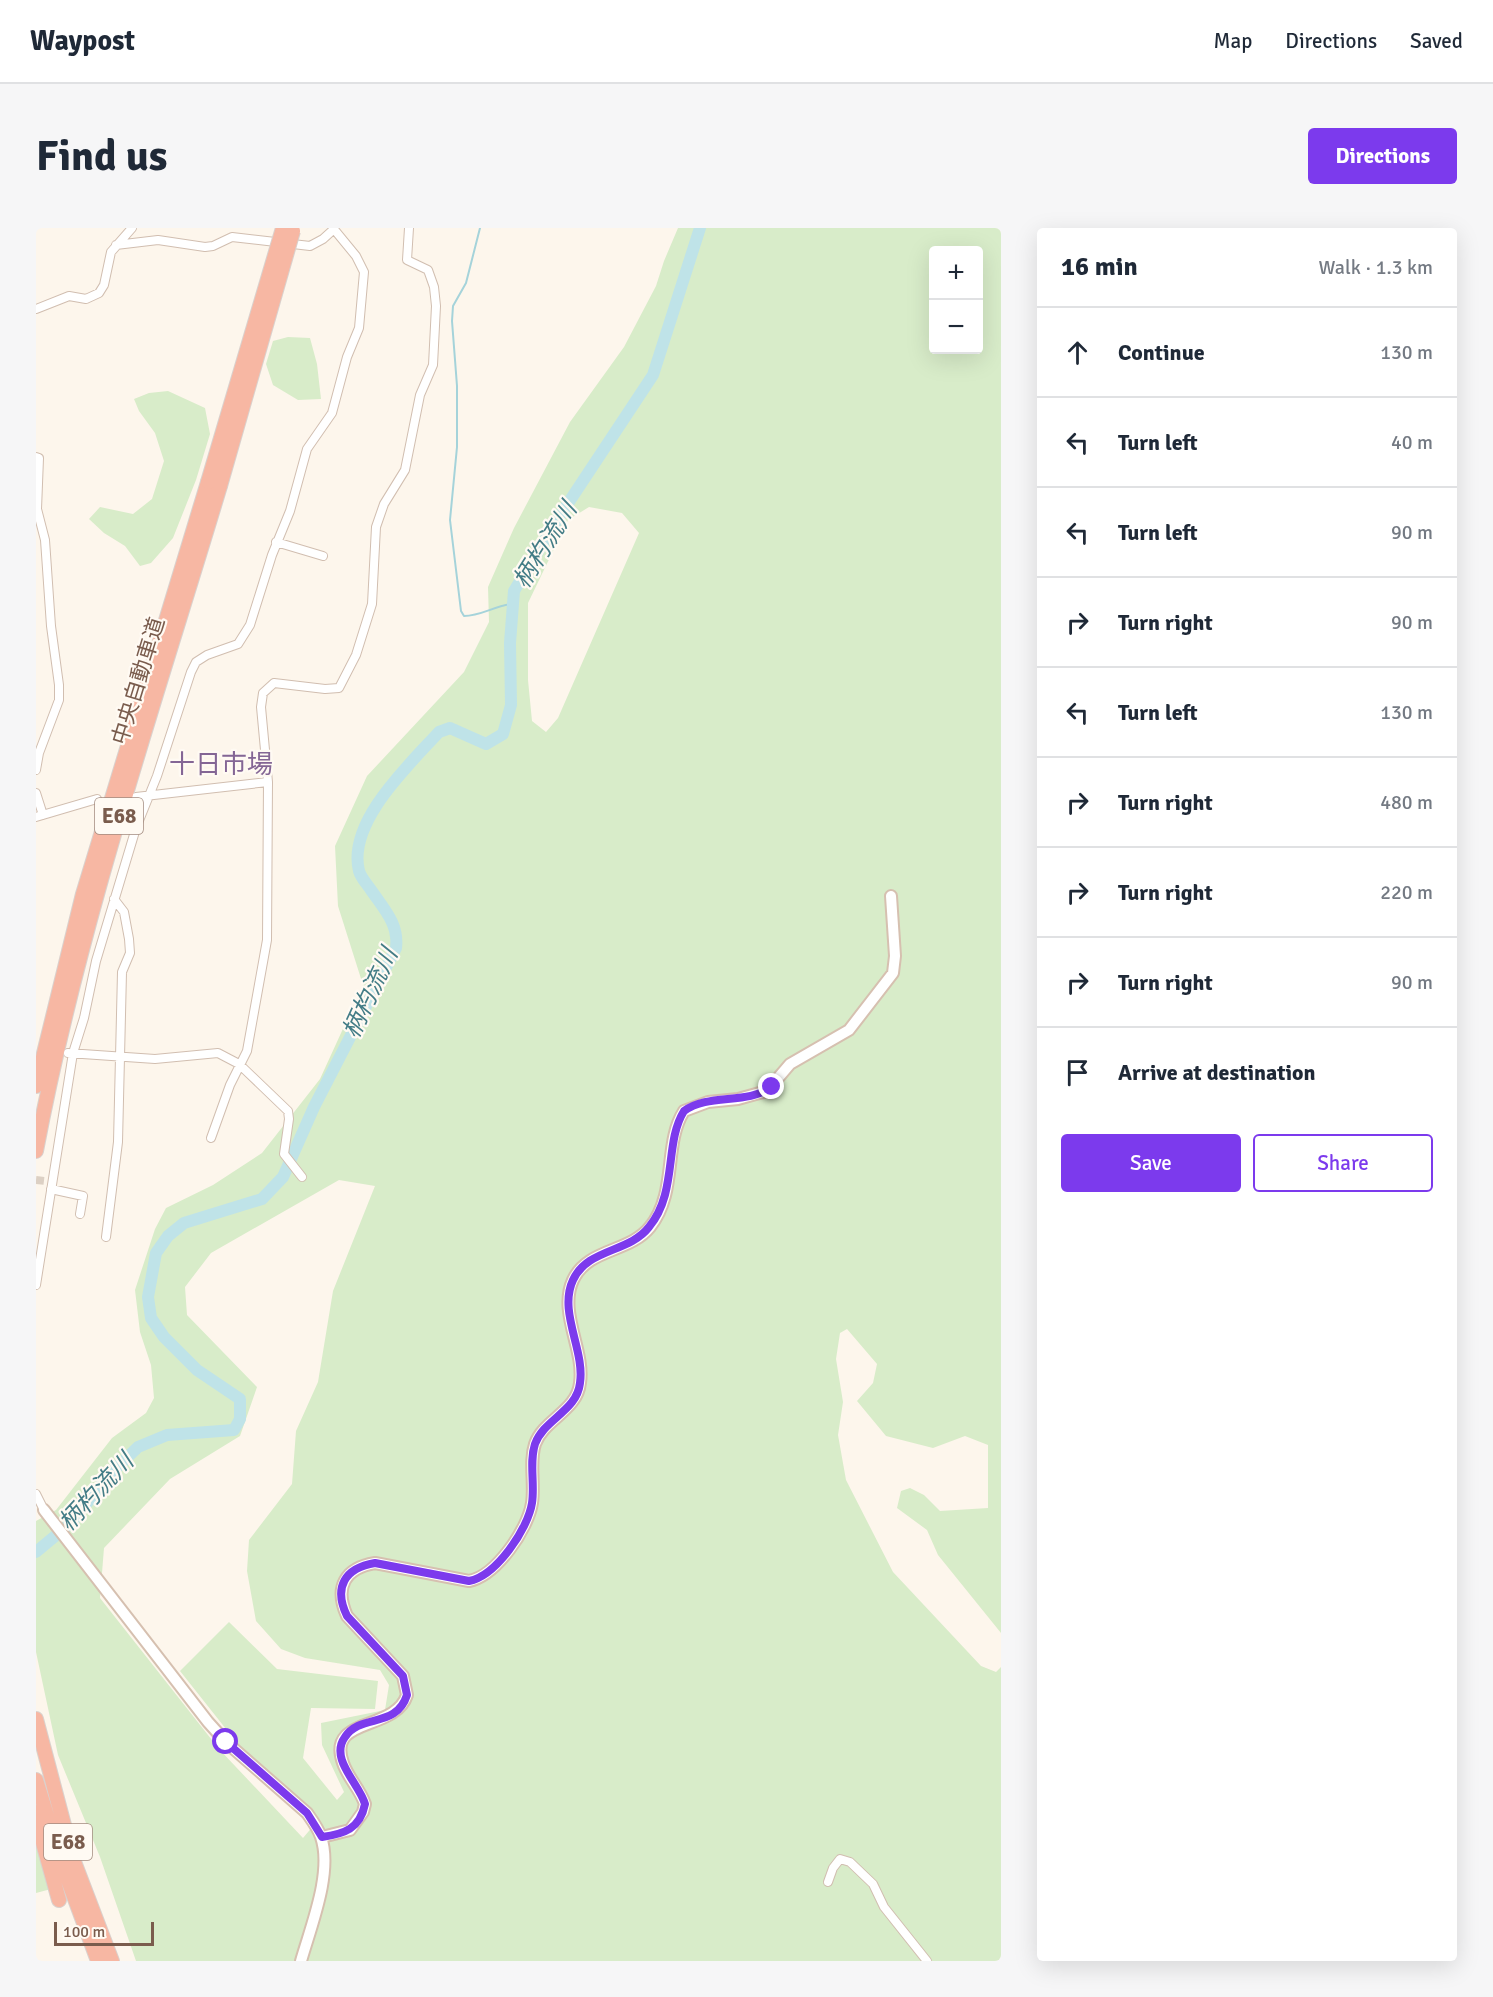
<!DOCTYPE html>
<meta charset="utf-8">
<style>
:root{--surface:#fff;--page:#f6f6f7;--text:#1f2937;--muted:#747a83;--line:#e0e1e3;--accent:#7c3aed}
body{margin:0;font-family:Signika,"Noto Sans JP",sans-serif;background:var(--page);color:var(--text)}
.controls{position:absolute;right:18px;top:18px;display:grid;overflow:hidden;border-radius:6px;box-shadow:0 6px 24px #0002}
.controls button{width:54px;height:54px;display:grid;place-items:center;padding:0;border:0;border-bottom:2px solid var(--line);background:var(--surface);color:var(--text);font:30px sans-serif}
.scale{position:absolute;left:18px;bottom:15px;width:100px;box-sizing:border-box;padding-left:6px;border:3px solid #7a5c4d;border-top:0;font-size:16px;line-height:21px;white-space:nowrap;color:#7a5c4d;-webkit-text-stroke:4px #fffaf3;paint-order:stroke}
.stop{position:absolute;width:18px;height:18px;margin:-14px;border:4px solid #7c3aed;border-radius:50%;background:#fff}
.stop.end{background:#7c3aed;border-color:#fff;box-shadow:0 2px 6px #0008}
.list{margin:0;padding:0;list-style:none}
h2{display:flex;justify-content:space-between;align-items:center;height:78px;margin:0;padding:0 24px;font-size:26px}
h2 small{font-size:20px;font-weight:400;color:var(--muted)}
.list li{display:grid;grid-template-columns:39px 1fr auto;gap:18px;align-items:center;box-sizing:border-box;height:90px;padding:0 24px;border-top:2px solid var(--line)}
.list b{display:block;font-size:22px;white-space:nowrap}
.list em{font-size:20px;font-style:normal;color:var(--muted)}
.actions{display:flex;gap:12px;padding:18px 24px}
.actions a{flex:1;padding:14px 0;border:2px solid var(--accent);border-radius:6px;text-align:center;font-size:21px;color:var(--accent)}
.actions .main{background:var(--accent);color:#fff}
.icon{flex:none;width:33px;height:33px;fill:none;stroke:currentColor;stroke-width:2;stroke-linecap:round;stroke-linejoin:round}
.map{position:relative;flex:none;width:965px;height:1733px;overflow:hidden;border-radius:6px}
header{display:flex;align-items:center;gap:36px;box-sizing:border-box;height:84px;padding:0 30px;background:var(--surface);border-bottom:2px solid var(--line)}
header strong{font-size:28px}
nav{display:flex;gap:33px;margin-inline-start:auto;font-size:21px}
.intro{display:flex;align-items:center;justify-content:space-between;box-sizing:border-box;height:144px;padding:0 36px}
h1{margin:0;font-size:42px}
.button{padding:15px 27px;border-radius:6px;background:var(--accent);color:#fff;font-size:21px;font-weight:700}
main{display:flex;gap:36px;padding:0 36px}
aside{flex:1;background:var(--surface);border-radius:6px;box-shadow:0 6px 24px #0002}
.map>svg:first-child{display:block}
.green{fill:#d8ecc9;fill-rule:evenodd}
.lines{fill:none;stroke-linecap:round;stroke-linejoin:round}
.stream{stroke:#a5d3da;stroke-width:2}
.river{stroke:#bfe3e8;stroke-width:12}
.street-tunnel{stroke:#dcd0c4;stroke-width:8;stroke-dasharray:8 4;stroke-linecap:butt}
.street-casing{stroke:#d1beb0;stroke-width:10}
.secondary-casing{stroke:#d6c0b0;stroke-width:14}
.highway-casing{stroke:#dad1cd;stroke-width:16}
.street{stroke:#fff;stroke-width:8}
.secondary{stroke:#fff;stroke-width:10}
.highway{stroke:#f7b7a3;stroke-width:14}
.highway-bridge-casing{stroke:#dad1cd;stroke-width:16;stroke-linecap:butt}
.highway-bridge{stroke:#f7b7a3;stroke-width:14}
.route{stroke:#7c3aed;stroke-width:8}
.labels{text-anchor:middle;dominant-baseline:central;stroke-width:4.5;stroke-linejoin:round;paint-order:stroke}
.shield{fill:#fffaf3;stroke:#a28b7f;stroke-width:1.5}
.shield-label{font-size:21px;font-weight:bold;fill:#7a5c4d}
.street-label{font-size:22px;fill:#7a5c4d;stroke:#fffaf3}
.water-label{font-size:24px;font-style:italic;fill:#437c86;stroke:#fffaf3}
.quarter-label{font-size:26px;fill:#846695;stroke:#fffaf3}
</style>
<header>
<strong>Waypost</strong>
<nav><a>Map</a><a>Directions</a><a>Saved</a></nav>
</header>
<div class="intro"><h1>Find us</h1><a class="button">Directions</a></div>
<main>
<div class="map">
<svg width="965" height="1733" viewBox="0 0 965 1733">
<rect width="100%" height="100%" fill="#fdf6ec"/>
<path class="green" d="M642 0H965V1405L902 1327 891 1302 861 1280 865 1263 874 1260 888 1267 904 1283 952 1280V1217L929 1208 897 1220 850 1208 821 1173 837 1155 841 1136 811 1101 804 1105 800 1131 807 1174 802 1207 810 1252 857 1344 945 1438 960 1444 965 1439V1733H100L64 1629 22 1527 0 1424V1293L20 1282 76 1210 110 1185 118 1170 115 1137 104 1104 99 1062 119 1001 130 980 177 957 226 925 284 851 327 757 302 678 299 618 331 548 428 444 453 394 452 359 478 300 534 194 588 119 620 58 628 33ZM898 22H942V122H898ZM553 279 586 285 603 305 522 490 510 504 496 493 492 452V375L532 292ZM303 952 339 958 297 1063 282 1154 260 1203 256 1256 213 1312 211 1343 220 1393 245 1421 269 1430 344 1442 353 1457 349 1482 285 1495 286 1517 308 1564 301 1572 267 1530 275 1480 339 1481 342 1453 241 1441 193 1394 144 1443 209 1525 283 1591 267 1610 183 1521 64 1370 68 1320 134 1251 204 1208 221 1159 151 1087 149 1059 175 1025Z
M252 109 274 110 281 136 285 171 262 172 237 157 230 136 237 113Z
M132 163 169 180 174 206 160 252 137 310 115 335 104 338 89 318 68 305 53 291 64 279 97 286 116 271 128 233 119 205 103 183 98 171 113 165Z
M0 1608 15 1661 0 1665Z"/>
<g class="lines">
<path class="stream" d="M444 0 430 55 417 78 416 93 421 158V219L414 292 425 383 428 388C445 388 458 378 476 376"/>
<path class="river" d="M0 1324 36 1294 73 1247 102 1219 131 1207 198 1202 204 1191V1171L161 1142 128 1109 115 1090 112 1069 120 1025 132 1008 148 995 226 971 247 949 278 879 360 720C363 696 348 681 335 662 331 656 325 650 323 643 311 594 373 537 403 504L414 500 450 516 467 506 475 477 474 415 478 363 523 289 617 147 664 0"/>
<path class="street-tunnel" d="M0 952 9 953"/>
<defs>
<path id="street" d="M80 17 122 12 169 19 177 18 196 9 274 18 287 11 298 1
M0 81 33 68 50 71 63 65 68 57 75 24 96 0
M0 229 3 230 1 281 9 312 15 398 23 457V472L3 525 0 542
M240 314 287 328
M0 565 7 587
M100 569 232 554
M0 589 61 571
M32 825 119 831 182 825 203 836 252 883 253 891 248 926 266 949
M175 910 194 857 211 823 231 712 232 554 225 479 227 465 238 455 289 461 303 460 320 427 336 376 340 299 348 276 369 242 384 167 397 137 400 78 398 59 392 42 371 32 373 0
M15 961 47 968 44 986
M70 1009 82 914 86 744 94 725 93 711 88 684 78 671
M0 1057 37 825 48 790 60 733 100 600 121 548 155 444 160 434 171 427 202 416 214 397 236 327 254 283 271 221 296 185 311 129 323 100 328 44 320 28 297 0
M0 1266 8 1282
M792 1654 797 1640 804 1631 814 1634 837 1656 848 1679 891 1733"/>
<path id="secondary" d="M8 1282 172 1494 190 1514 271 1585C276 1592 282 1600 285 1609 297 1644 275 1698 265 1733
M286 1609 314 1602 327 1584 329 1576C324 1561 312 1550 307 1535 290 1488 359 1504 371 1467L367 1448 311 1388C298 1359 309 1340 339 1335L433 1353C460 1348 492 1301 496 1275 499 1256 493 1234 499 1216 508 1191 541 1183 544 1155 549 1122 522 1084 537 1052 552 1020 593 1025 614 999 642 964 627 916 648 883L672 874 702 871 731 863 754 836 813 802 857 745 859 728 855 668"/>
<path id="highway" d="M0 858 47 666 172 254
M0 923C43 696 118 478 184 258
M0 1491 37 1631 76 1733
M0 1552 26 1636 62 1733
M2 1584 5 1608 23 1672"/>
</defs>
<use href="#street" class="street-casing"/>
<use href="#secondary" class="secondary-casing"/>
<use href="#highway" class="highway-casing"/>
<use href="#street" class="street"/>
<use href="#secondary" class="secondary"/>
<use href="#highway" class="highway"/>
<defs>
<path id="highway-bridge" d="M172 254 247 0
M184 258 257 3"/>
</defs>
<use href="#highway-bridge" class="highway-bridge-casing"/>
<use href="#highway-bridge" class="highway-bridge"/>
</g>
<g class="lines">
<path class="route" d="M190 1514 271 1585 286 1609C308 1606 324 1601 329 1576 323 1555 293 1531 309 1509 325 1485 360 1501 371 1467L367 1448 311 1388C297 1359 309 1340 339 1335L433 1353C460 1348 492 1301 496 1275 499 1256 493 1234 499 1216 508 1191 541 1183 544 1155 549 1122 522 1084 537 1052 552 1020 593 1025 613 999 642 964 628 915 648 883 673 865 710 877 736 859"/>
</g>
<g class="labels">
<g class="shield">
<rect x="59" y="570" width="48" height="36" rx="4.5"/>
<rect x="8" y="1596" width="48" height="36" rx="4.5"/>
</g>
<g class="shield-label">
<text x="83" y="588">E68</text>
<text x="32" y="1614">E68</text>
</g>
<g class="street-label">
<text transform="translate(102 453) rotate(-73)">中央自動車道</text>
</g>
<g class="water-label">
<text transform="translate(509 317) rotate(-58)">柄杓流川</text>
<text transform="translate(334 765) rotate(-65)">柄杓流川</text>
<text transform="translate(60 1264) rotate(-47)">柄杓流川</text>
</g>
<g class="quarter-label">
<text x="185" y="537">十日市場</text>
</g>
</g>
</svg>
<div class="controls">
<button>+</button>
<button>−</button>
</div>
<div class="scale">100 m</div>
<div class="stop" style="left:190px;top:1514px"></div>
<div class="stop end" style="left:736px;top:859px"></div>
</div>
<aside>
<h2>16 min<small>Walk · 1.3 km</small></h2>
<ul class="list">
<li><svg class="icon" aria-label="ahead" viewBox="0 0 24 24"><path d="M12 20V5M6 11l6-6 6 6"/></svg><div><b>Continue</b></div><em>130 m</em></li>
<li><svg class="icon" aria-label="left" viewBox="0 0 24 24"><path d="M17 20v-9H6M10 6l-5 5 5 5"/></svg><div><b>Turn left</b></div><em>40 m</em></li>
<li><svg class="icon" aria-label="left" viewBox="0 0 24 24"><path d="M17 20v-9H6M10 6l-5 5 5 5"/></svg><div><b>Turn left</b></div><em>90 m</em></li>
<li><svg class="icon" aria-label="right" viewBox="0 0 24 24"><path d="M7 20v-9h11M14 6l5 5-5 5"/></svg><div><b>Turn right</b></div><em>90 m</em></li>
<li><svg class="icon" aria-label="left" viewBox="0 0 24 24"><path d="M17 20v-9H6M10 6l-5 5 5 5"/></svg><div><b>Turn left</b></div><em>130 m</em></li>
<li><svg class="icon" aria-label="right" viewBox="0 0 24 24"><path d="M7 20v-9h11M14 6l5 5-5 5"/></svg><div><b>Turn right</b></div><em>480 m</em></li>
<li><svg class="icon" aria-label="right" viewBox="0 0 24 24"><path d="M7 20v-9h11M14 6l5 5-5 5"/></svg><div><b>Turn right</b></div><em>220 m</em></li>
<li><svg class="icon" aria-label="right" viewBox="0 0 24 24"><path d="M7 20v-9h11M14 6l5 5-5 5"/></svg><div><b>Turn right</b></div><em>90 m</em></li>
<li><svg class="icon" aria-label="arrive" viewBox="0 0 24 24"><path d="M6 21V4h12l-3 4 3 4H6"/></svg><div><b>Arrive at destination</b></div></li>
</ul>
<div class="actions"><a class="main">Save</a><a>Share</a></div>
</aside>
</main>
